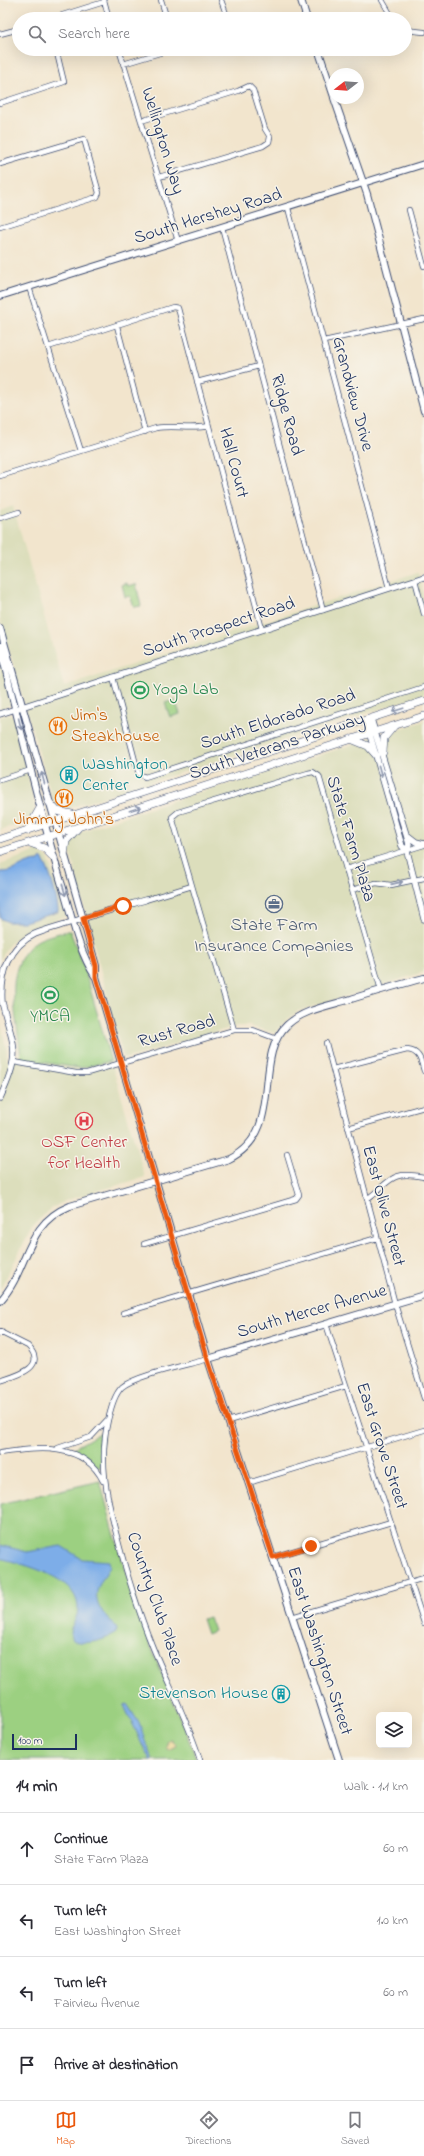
<!DOCTYPE html>
<meta charset="utf-8">
<style>
:root{--surface:#fff;--page:#f7f7f7;--text:#2b2b33;--muted:#7c7c81;--line:#e1e1e2;--accent:#ea580c}
body{margin:0;font-family:"Indie Flower",sans-serif;background:var(--page);color:var(--text)}
.controls{position:absolute;right:12px;bottom:12px;display:grid;overflow:hidden;border-radius:6px;box-shadow:0 4px 16px #0002}
.controls button{width:36px;height:36px;display:grid;place-items:center;padding:0;border:0;border-bottom:1px solid var(--line);background:var(--surface);color:var(--text);font:20px sans-serif}
.compass{position:absolute;left:328px;top:68px;width:36px;height:36px;border-radius:50%;background:var(--surface);box-shadow:0 4px 16px #0002;rotate:253deg}
.scale{position:absolute;left:12px;bottom:10px;width:65px;box-sizing:border-box;padding-left:4px;border:2px solid #1b2f5e;border-top:0;font-size:11px;line-height:14px;white-space:nowrap;color:#1b2f5e;-webkit-text-stroke:3px #f7f3e8;paint-order:stroke}
.stop{position:absolute;width:12px;height:12px;margin:-9px;border:3px solid #ea580c;border-radius:50%;background:#fff}
.stop.end{background:#ea580c;border-color:#fff;box-shadow:0 1px 4px #0008}
.list{margin:0;padding:0;list-style:none}
h2{display:flex;justify-content:space-between;align-items:center;height:52px;margin:0;padding:0 16px;font-size:17px}
h2 small{font-size:13px;font-weight:400;color:var(--muted)}
.list li{display:grid;grid-template-columns:26px 1fr auto;gap:12px;align-items:center;box-sizing:border-box;height:72px;padding:0 16px;border-top:1px solid var(--line)}
.list b{display:block;font-size:15px;white-space:nowrap}
.list p{margin:0;font-size:13px;white-space:nowrap;color:var(--muted)}
.list em{font-size:13px;font-style:normal;color:var(--muted)}
.icon{flex:none;width:22px;height:22px;fill:none;stroke:currentColor;stroke-width:2;stroke-linecap:round;stroke-linejoin:round}
.map{position:relative;flex:none;width:424px;height:1760px;overflow:hidden}
.search{position:absolute;background:var(--surface);box-shadow:0 4px 16px #0002;left:12px;right:12px;top:12px;height:44px;display:flex;align-items:center;gap:10px;box-sizing:border-box;padding:0 14px;border-radius:22px;color:var(--muted);font-size:15px}
.sheet{height:340px;background:var(--surface)}
nav{display:flex;justify-content:space-around;align-items:center;box-sizing:border-box;height:56px;border-top:1px solid var(--line);background:var(--surface);font-size:11px;color:var(--muted)}
nav a{display:grid;justify-items:center;gap:2px}
nav .on{color:var(--accent)}
.map>svg:first-child{display:block}
.built{fill:#dcdebc}
.green{fill:#9cd081;stroke:#5c8070}
.sand{fill:#eeda9e;stroke:#84847e}
.water{fill:#7dade8;stroke:#4c6ea3}
.lines{fill:none;stroke-linecap:round;stroke-linejoin:round}
.minor-casing{stroke:#3b4a6f;stroke-width:6}
.tertiary-casing{stroke:#3b4a6f;stroke-width:7}
.secondary-casing{stroke:#3b4a6f;stroke-width:8}
.trunk-casing{stroke:#3b4a6f;stroke-width:8}
.minor{stroke:#fff;stroke-width:4.5}
.tertiary{stroke:#fff;stroke-width:5.5}
.secondary{stroke:#fff;stroke-width:6}
.trunk{stroke:#fff;stroke-width:7}
.oneway{stroke:#8d97ae}
.route{stroke:#ea580c;stroke-width:5}
.labels{text-anchor:middle;dominant-baseline:central;stroke-width:3;stroke-linejoin:round;paint-order:stroke}
.street-label{font-size:18px;fill:#1b2f5e;stroke:#f7f3e8}
.leisure-label{font-size:18px;fill:#27864d;stroke:#f7f3e8;text-anchor:start}
.food-label{font-size:18px;fill:#c56008;stroke:#f7f3e8;text-anchor:start}
.culture-label{font-size:18px;fill:#0d838f;stroke:#f7f3e8;text-anchor:start}
.service-label{font-size:18px;fill:#4e5e75;stroke:#f7f3e8}
.health-label{font-size:18px;fill:#be3a42;stroke:#f7f3e8}
</style>
<div class="map">
<svg width="424" height="1760" viewBox="0 0 424 1760">
<rect width="100%" height="100%" fill="#f7f3e8"/>
<filter id="ink" filterUnits="userSpaceOnUse"><feTurbulence type="fractalNoise" baseFrequency=".025" numOctaves="2"/><feDisplacementMap in="SourceGraphic" scale="8" xChannelSelector="R" yChannelSelector="G"/><feConvolveMatrix kernelMatrix="1 2 1 2 8 2 1 2 1" color-interpolation-filters="sRGB"/></filter>
<filter id="wash" filterUnits="userSpaceOnUse"><feTurbulence type="fractalNoise" baseFrequency=".012" numOctaves="4" result="noise"/><feDisplacementMap in="SourceGraphic" scale="16" xChannelSelector="R" yChannelSelector="G"/><feGaussianBlur stdDeviation="0.9" result="paint"/><feColorMatrix in="noise" values="0 0 0 0 0 0 0 0 0 0 0 0 0 0 0 0 0 1.4 0 .05"/><feComposite in="paint" operator="in"/></filter>
<g filter="url(#wash)">
<rect width="100%" height="100%" fill="#f2e5cd"/>
<path class="built" d="M13 506 64 687 418 572 424 597V695L69 808 59 807 53 801 0 619V511Z
M0 656 11 702 9 705 0 709Z
M10 714 16 719 35 809 30 820 0 830V717Z
M424 721V972L298 1011 283 1023 275 1033 249 1026H237L127 1058 123 1057 69 848 75 835 93 827 203 791 244 780Z
M38 851 48 858 51 866 66 916 32 928 18 936 8 946 0 960V864Z
M0 1020 7 1051V1061L18 1057 80 1068 111 1061 145 1177 67 1200 50 1209 32 1227 0 1290Z"/>
<path class="green" d="M127 583 128 586 136 584 141 606 134 607 130 596 125 597 122 585Z
M175 700 180 714 170 717 165 703Z
M67 931H70L83 964 111 1061 80 1068 21 1059C18 1016 0 971 35 942 44 936 57 934 67 931Z
M100 1433 103 1435 101 1466 99 1468 74 1448Z
M100 1481 115 1536 148 1640 197 1760H0V1504Z
M209 1617 214 1631 207 1634 202 1619Z"/>
<path class="sand" d="M171 1739 176 1746 168 1750 166 1747 168 1740Z"/>
<path class="water" d="M41 858C48 862 59 904 58 912L24 922H8L0 918V872C15 873 24 861 39 861Z
M0 1545 27 1552 61 1546 82 1559 109 1561 110 1566C100 1585 89 1593 104 1614 108 1619 113 1623 117 1628L116 1633C106 1640 85 1646 73 1640L70 1633C72 1624 78 1618 78 1607 76 1576 24 1565 0 1558Z
M127 1704 139 1723 152 1760H150L126 1710 124 1705Z"/>
</g>
<g filter="url(#ink)">
<g class="lines">
<defs>
<path id="minor" d="M104 0 109 19
M161 0 167 19
M221 0 228 19
M382 0 393 19
M50 19 104 2
M405 30 424 32
M0 34 19 29
M119 49 178 241
M123 64 173 49
M0 103 64 82 56 49
M141 121 238 91 249 86 253 90 265 129 270 137 269 142 263 146 159 177
M0 164 84 139 99 193 97 197 0 227
M288 208 389 588
M409 210 424 266
M222 227 323 610
M29 287 81 451
M117 326 145 432
M324 341 424 319
M48 347 173 307 178 308 262 629
M197 382 259 366
M0 476 156 428C174 425 191 430 209 426
M0 518 19 512
M415 580 424 614
M113 677 137 768 139 774 145 777 424 687
M0 780 31 770
M346 869 424 845
M352 890 376 883 391 885 424 878
M145 900 192 886
M234 1030 172 817 178 812 308 773 313 772 319 776 381 990
M326 1043 395 1304 424 1398
M14 1062 76 1073H87L234 1030H253L277 1039
M333 1069 407 1050C420 1051 421 1061 424 1071
M348 1128 424 1107
M367 1199C391 1182 389 1170 424 1177
M144 1244 296 1199 299 1195 287 1155
M123 1313 377 1238
M326 1324 424 1623
M0 1332 28 1346C49 1368 15 1376 0 1381
M228 1421 346 1386
M58 1448 91 1437 107 1420
M0 1453C36 1448 84 1441 103 1481
M248 1483 424 1430
M273 1557 391 1522
M292 1617 424 1578
M200 1760C188 1721 169 1686 153 1648 138 1611 126 1572 116 1533 106 1495 99 1459 108 1420 111 1409 114 1395 122 1387 136 1375 188 1365 208 1359"/>
<path id="tertiary" d="M0 714 424 577
M371 719 409 844 407 851 424 919
M366 721 402 846 407 851
M407 835 416 842 424 844
M0 1098C22 1051 14 1049 2 1002 0 974 9 946 35 934 47 929 60 926 72 922 96 914 121 907 145 900"/>
<path id="secondary" d="M301 0 307 19
M318 49 334 97
M334 98 367 194 424 411
M0 296 424 164
M0 628 83 919 96 966V977L208 1359 339 1760
M0 646C19 725 38 804 61 882 71 912 77 949 95 976
M0 1301C29 1270 24 1224 70 1206L229 1159C287 1130 251 1059 287 1025 303 1010 327 1006 348 1000 373 992 399 985 424 978
M0 1333H1
M208 1359 424 1295"/>
<path id="trunk" d="M351 739 368 746 376 755
M383 752 384 738 394 726
M49 802 57 811 72 814
M27 831 40 808
M0 839 424 701
M30 843 44 848 54 858
M0 852 424 716
M64 855 66 841 78 828"/>
</defs>
<use href="#minor" class="minor-casing"/>
<use href="#tertiary" class="tertiary-casing"/>
<use href="#secondary" class="secondary-casing"/>
<use href="#trunk" class="trunk-casing"/>
<use href="#minor" class="minor"/>
<use href="#tertiary" class="tertiary"/>
<use href="#secondary" class="secondary"/>
<use href="#trunk" class="trunk"/>
</g>
<defs><path id="oneway-shaft" d="M-6 0H5M1.5-3L5.5 0L1.5 3" fill="none" stroke-width="1.6" stroke-linecap="round" stroke-linejoin="round"/></defs>
<g class="oneway">
<use href="#oneway-shaft" transform="translate(398 710) rotate(162)"/>
<use href="#oneway-shaft" transform="translate(20 724) rotate(76)"/>
<use href="#oneway-shaft" transform="translate(380 771) rotate(75)"/>
<use href="#oneway-shaft" transform="translate(43 778) rotate(-105)"/>
<use href="#oneway-shaft" transform="translate(135 809) rotate(-18)"/>
<use href="#oneway-shaft" transform="translate(397 883) rotate(-13)"/>
<use href="#oneway-shaft" transform="translate(64 890) rotate(74)"/>
</g>
</g>
<g class="lines" filter="url(#ink)">
<path class="route" d="M123 906 83 918 96 966V977L206 1354 273 1557 311 1546"/>
</g>
<defs>
<symbol id="stadium-ring" viewBox="-11 -11 22 22"><circle r="9.5" fill="#f7f3e8" stroke="#2e9e5b" stroke-width="1.5"/><path d="M0-5a6.5 5 0 1 0 0 10a6.5 5 0 1 0 0-10ZM-3.5-1.8h7v3.6h-7Z" fill="#2e9e5b"/></symbol>
<symbol id="restaurant-ring" viewBox="-11 -11 22 22"><circle r="9.5" fill="#f7f3e8" stroke="#e8710a" stroke-width="1.5"/><path d="M-5-6h1v4h1v-4h1v4h1v-4h1v5L-1.5 .5V6h-2V.5L-5-1ZM5-6V6H3V1.5H1.5Q1.5-4 5-6Z" fill="#e8710a"/></symbol>
<symbol id="building-ring" viewBox="-11 -11 22 22"><circle r="9.5" fill="#f7f3e8" stroke="#0f9aa8" stroke-width="1.5"/><path d="M-4-6H4V6H1V3H-1V6H-4ZM-2.5-4.3h1.7v1.8h-1.7ZM.8-4.3h1.7v1.8H.8ZM-2.5-1h1.7V.8h-1.7ZM.8-1h1.7V.8H.8Z" fill="#0f9aa8"/></symbol>
<symbol id="office-ring" viewBox="-11 -11 22 22"><circle r="9.5" fill="#f7f3e8" stroke="#5c6f8a" stroke-width="1.5"/><path d="M-6-3h4V-5.5h4V-3h4V5H-6ZM-1-4.5V-3h2v-1.5ZM-6 0V1H6V0Z" fill="#5c6f8a"/></symbol>
<symbol id="hospital-ring" viewBox="-11 -11 22 22"><circle r="9.5" fill="#f7f3e8" stroke="#e0444e" stroke-width="1.5"/><path d="M-5-5h3v3.5h4V-5h3V5h-3V1.5h-4V5h-3Z" fill="#e0444e"/></symbol>
</defs>
<g fill-rule="evenodd">
<use href="#stadium-ring" x="130" y="680" width="20" height="20"/>
<use href="#restaurant-ring" x="48" y="716" width="20" height="20"/>
<use href="#building-ring" x="59" y="765" width="20" height="20"/>
<use href="#restaurant-ring" x="54" y="788" width="20" height="20"/>
<use href="#office-ring" x="264" y="894" width="20" height="20"/>
<use href="#stadium-ring" x="40" y="985" width="20" height="20"/>
<use href="#hospital-ring" x="74" y="1111" width="20" height="20"/>
<use href="#building-ring" x="271" y="1684" width="20" height="20"/>
</g>
<g class="labels">
<g class="street-label">
<text transform="translate(162 141) rotate(73)">Wellington Way</text>
<text transform="translate(208 217) rotate(-17)">South Hershey Road</text>
<text transform="translate(352 394) rotate(75)">Grandview Drive</text>
<text transform="translate(286 415) rotate(75)">Ridge Road</text>
<text transform="translate(233 463) rotate(75)">Hall Court</text>
<text transform="translate(219 628) rotate(-18)">South Prospect Road</text>
<text transform="translate(278 720) rotate(-18)">South Eldorado Road</text>
<text transform="translate(277 747) rotate(-18)">South Veterans Parkway</text>
<text transform="translate(350 839) rotate(73)">State Farm Plaza</text>
<text transform="translate(177 1032) rotate(-16)">Rust Road</text>
<text transform="translate(383 1206) rotate(75)">East Olive Street</text>
<text transform="translate(312 1312) rotate(-16)">South Mercer Avenue</text>
<text transform="translate(381 1446) rotate(72)">East Grove Street</text>
<text transform="translate(154 1599) rotate(71)">Country Club Place</text>
<text transform="translate(319 1651) rotate(72)">East Washington Street</text>
</g>
<g class="leisure-label">
<text x="153" y="690">Yoga Lab</text>
<text x="50" y="1017" text-anchor="middle">YMCA</text>
</g>
<g class="food-label">
<text x="71" y="716">Jim's<tspan x="71" dy="21">Steakhouse</tspan></text>
<text x="64" y="820" text-anchor="middle">Jimmy John's</text>
</g>
<g class="culture-label">
<text x="82" y="765">Washington<tspan x="82" dy="21">Center</tspan></text>
<text x="268" y="1694" text-anchor="end">Stevenson House</text>
</g>
<g class="service-label">
<text x="274" y="926">State Farm<tspan x="274" dy="21">Insurance Companies</tspan></text>
</g>
<g class="health-label">
<text x="84" y="1143">OSF Center<tspan x="84" dy="21">for Health</tspan></text>
</g>
</g>
</svg>
<div class="controls">
<button><svg class="icon" aria-label="layers" viewBox="0 0 24 24"><path d="M12 4l9 5-9 5-9-5zM3 14l9 5 9-5"/></svg></button>
</div>
<svg class="compass" viewBox="-18 -18 36 36"><path d="M0-13l5 13h-10z" fill="#e53935"/><path d="M0 13l5-13h-10z" fill="#7c7c81"/></svg>
<div class="scale">100 m</div>
<div class="stop" style="left:123px;top:906px"></div>
<div class="stop end" style="left:311px;top:1546px"></div>
<div class="search"><svg class="icon" aria-label="search" viewBox="0 0 24 24"><circle cx="10" cy="10" r="6"/><path d="M15 15l6 6"/></svg>Search here</div>
</div>
<section class="sheet">
<h2>14 min<small>Walk · 1.1 km</small></h2>
<ul class="list">
<li><svg class="icon" aria-label="ahead" viewBox="0 0 24 24"><path d="M12 20V5M6 11l6-6 6 6"/></svg><div><b>Continue</b><p>State Farm Plaza</p></div><em>60 m</em></li>
<li><svg class="icon" aria-label="left" viewBox="0 0 24 24"><path d="M17 20v-9H6M10 6l-5 5 5 5"/></svg><div><b>Turn left</b><p>East Washington Street</p></div><em>1.0 km</em></li>
<li><svg class="icon" aria-label="left" viewBox="0 0 24 24"><path d="M17 20v-9H6M10 6l-5 5 5 5"/></svg><div><b>Turn left</b><p>Fairview Avenue</p></div><em>60 m</em></li>
<li><svg class="icon" aria-label="arrive" viewBox="0 0 24 24"><path d="M6 21V4h12l-3 4 3 4H6"/></svg><div><b>Arrive at destination</b></div></li>
</ul>
</section>
<nav>
<a class="on"><svg class="icon" aria-label="map" viewBox="0 0 24 24"><path d="M3 6l6-2 6 2 6-2v14l-6 2-6-2-6 2zM9 4v14M15 6v14"/></svg>Map</a>
<a><svg class="icon" aria-label="directions" viewBox="0 0 24 24"><path d="M12 3l9 9-9 9-9-9zM9 14v-3h6M13 9l2 2-2 2"/></svg>Directions</a>
<a><svg class="icon" aria-label="saved" viewBox="0 0 24 24"><path d="M7 4h10v16l-5-4-5 4z"/></svg>Saved</a>
</nav>
